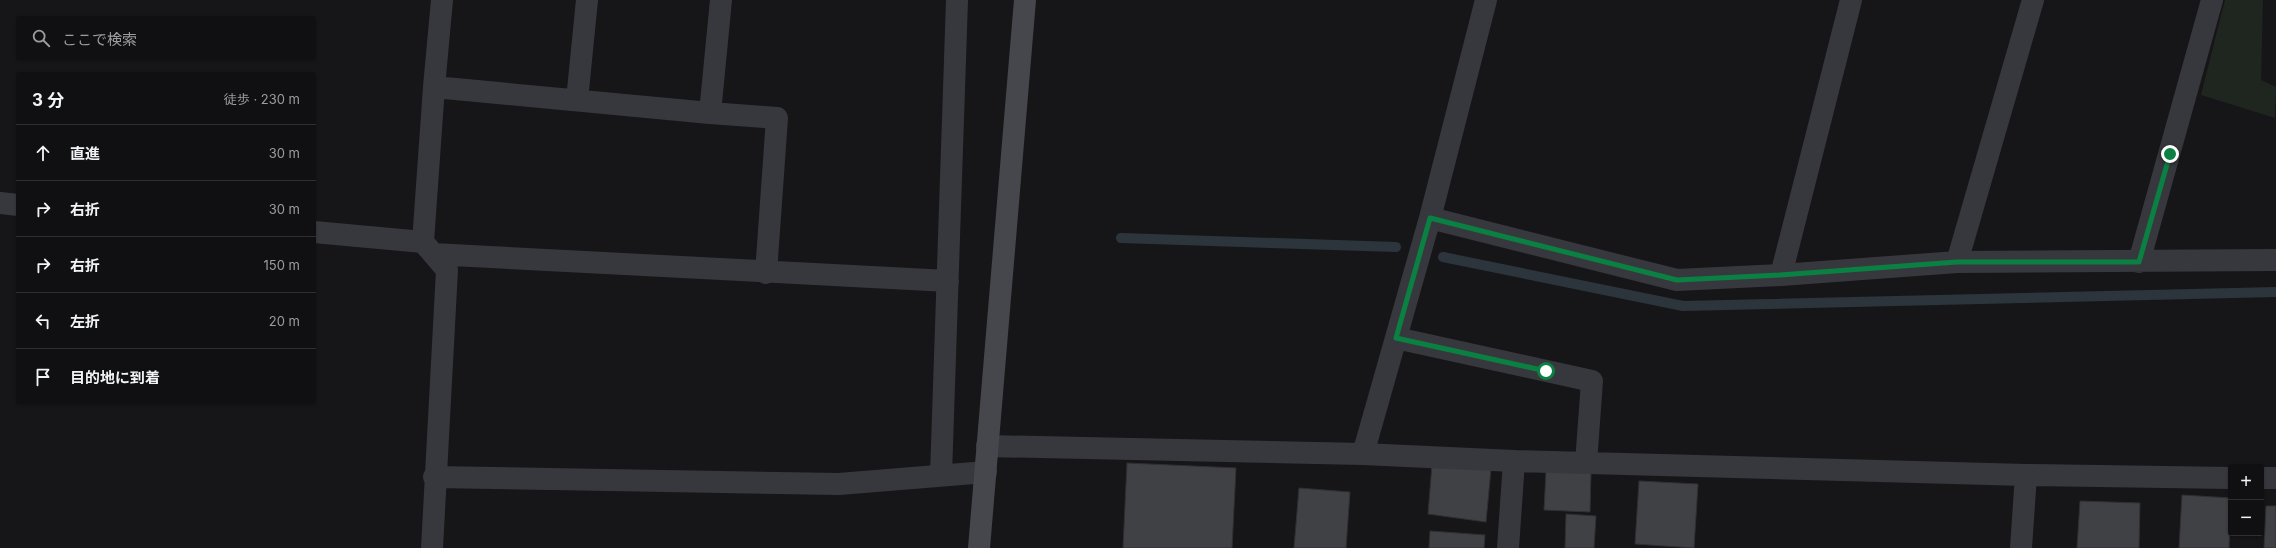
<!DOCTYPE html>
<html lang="ja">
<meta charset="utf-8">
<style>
:root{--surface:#101012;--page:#1e1e20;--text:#f1f3f6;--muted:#9c9d9f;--line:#303032}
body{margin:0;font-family:Inter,"Noto Sans JP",sans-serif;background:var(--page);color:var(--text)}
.controls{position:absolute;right:12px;bottom:12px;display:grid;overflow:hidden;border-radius:4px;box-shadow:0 1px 3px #0004}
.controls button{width:36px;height:36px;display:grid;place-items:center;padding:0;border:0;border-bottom:1px solid var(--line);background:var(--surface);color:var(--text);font:20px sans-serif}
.stop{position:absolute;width:12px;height:12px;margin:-9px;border:3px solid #0b8043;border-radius:50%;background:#fff}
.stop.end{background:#0b8043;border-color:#fff;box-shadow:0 1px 4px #0008}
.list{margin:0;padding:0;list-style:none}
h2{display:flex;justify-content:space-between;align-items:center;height:52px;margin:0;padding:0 16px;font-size:17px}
h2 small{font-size:13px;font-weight:400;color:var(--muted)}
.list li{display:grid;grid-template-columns:26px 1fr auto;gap:12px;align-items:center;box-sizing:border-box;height:56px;padding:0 16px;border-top:1px solid var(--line)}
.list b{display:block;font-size:15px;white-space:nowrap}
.list em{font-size:13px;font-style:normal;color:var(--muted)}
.icon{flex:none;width:22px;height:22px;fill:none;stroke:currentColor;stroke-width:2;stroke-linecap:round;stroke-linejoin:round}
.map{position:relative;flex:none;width:2276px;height:548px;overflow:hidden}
.search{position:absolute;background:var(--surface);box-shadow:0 1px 3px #0004;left:16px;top:16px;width:300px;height:44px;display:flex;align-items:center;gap:10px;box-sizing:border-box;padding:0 14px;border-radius:4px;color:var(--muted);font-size:15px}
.panel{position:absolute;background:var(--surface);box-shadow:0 1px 3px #0004;left:16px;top:72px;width:300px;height:332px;border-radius:4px}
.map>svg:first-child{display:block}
.green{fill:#1e261f}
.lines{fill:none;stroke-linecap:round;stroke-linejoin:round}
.stream{stroke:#2c353c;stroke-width:10}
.building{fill:#404145;stroke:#303034}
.street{stroke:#37383d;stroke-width:22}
.secondary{stroke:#45474d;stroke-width:22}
.route{stroke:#0b8043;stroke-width:5}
</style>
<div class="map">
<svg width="2276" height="548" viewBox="0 0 2276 548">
<rect width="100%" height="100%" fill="#161618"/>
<path class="green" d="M2225 0H2263L2261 80 2276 87 2275 118 2201 95Z"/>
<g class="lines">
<path class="stream" d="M1121 238 1396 247
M1443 257 1683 306 2276 292"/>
</g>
<path class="building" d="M1127 463 1236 468 1232 548H1123Z
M1432 465 1491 469 1486 522 1428 514Z
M1546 471 1591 473 1590 512 1544 510Z
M1639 481 1698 484 1694 548 1635 544Z
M1299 488 1350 492 1346 548H1294Z
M2182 495 2231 498 2229 548H2179Z
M2080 501 2140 503 2139 548H2077Z
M2266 506H2276V548H2264Z
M1566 514 1596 516 1594 548H1565Z
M1430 531 1485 535 1484 548H1429Z"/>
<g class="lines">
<path class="street" d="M442 0 434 87 710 113 721 0
M577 100 587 0
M710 113 777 118 766 273
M0 203 18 205
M1430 218 1677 280 1781 275 1957 262 2276 260
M314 232 423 242 447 270 432 548
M423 242 434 87
M433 254 948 281
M1957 262 2033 0
M2139 262 2212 0
M1781 275 1851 0
M1396 338 1592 381 1586 463
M987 446 1363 454 1514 461 2026 475 2231 478
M1363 454 1430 218 1486 0
M941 475 957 0
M434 477 839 484 986 472
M2261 478H2276
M1508 548 1514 461
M2021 548 2026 475"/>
<path class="secondary" d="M979 548 1025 0"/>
</g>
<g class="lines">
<path class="route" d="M1546 371 1396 338 1430 218 1677 280 1780 275 1957 262H2139L2170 154"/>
</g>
</svg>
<div class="controls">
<button>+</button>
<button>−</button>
</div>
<div class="stop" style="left:1546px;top:371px"></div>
<div class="stop end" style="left:2170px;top:154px"></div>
<div class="search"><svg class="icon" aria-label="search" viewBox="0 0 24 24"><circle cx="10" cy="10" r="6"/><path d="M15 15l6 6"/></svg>ここで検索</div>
<section class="panel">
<h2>3 分<small>徒歩 · 230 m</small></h2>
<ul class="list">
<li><svg class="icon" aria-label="ahead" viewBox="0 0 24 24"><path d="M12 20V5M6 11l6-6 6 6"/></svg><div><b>直進</b></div><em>30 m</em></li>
<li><svg class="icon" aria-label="right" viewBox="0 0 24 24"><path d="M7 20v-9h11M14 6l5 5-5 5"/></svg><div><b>右折</b></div><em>30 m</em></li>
<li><svg class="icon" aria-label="right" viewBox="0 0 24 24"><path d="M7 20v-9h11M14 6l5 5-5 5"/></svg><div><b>右折</b></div><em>150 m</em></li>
<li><svg class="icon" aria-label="left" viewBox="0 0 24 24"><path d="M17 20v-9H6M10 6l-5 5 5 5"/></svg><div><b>左折</b></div><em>20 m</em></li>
<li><svg class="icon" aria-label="arrive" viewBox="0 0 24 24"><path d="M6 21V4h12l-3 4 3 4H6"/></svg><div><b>目的地に到着</b></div></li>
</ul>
</section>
</div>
